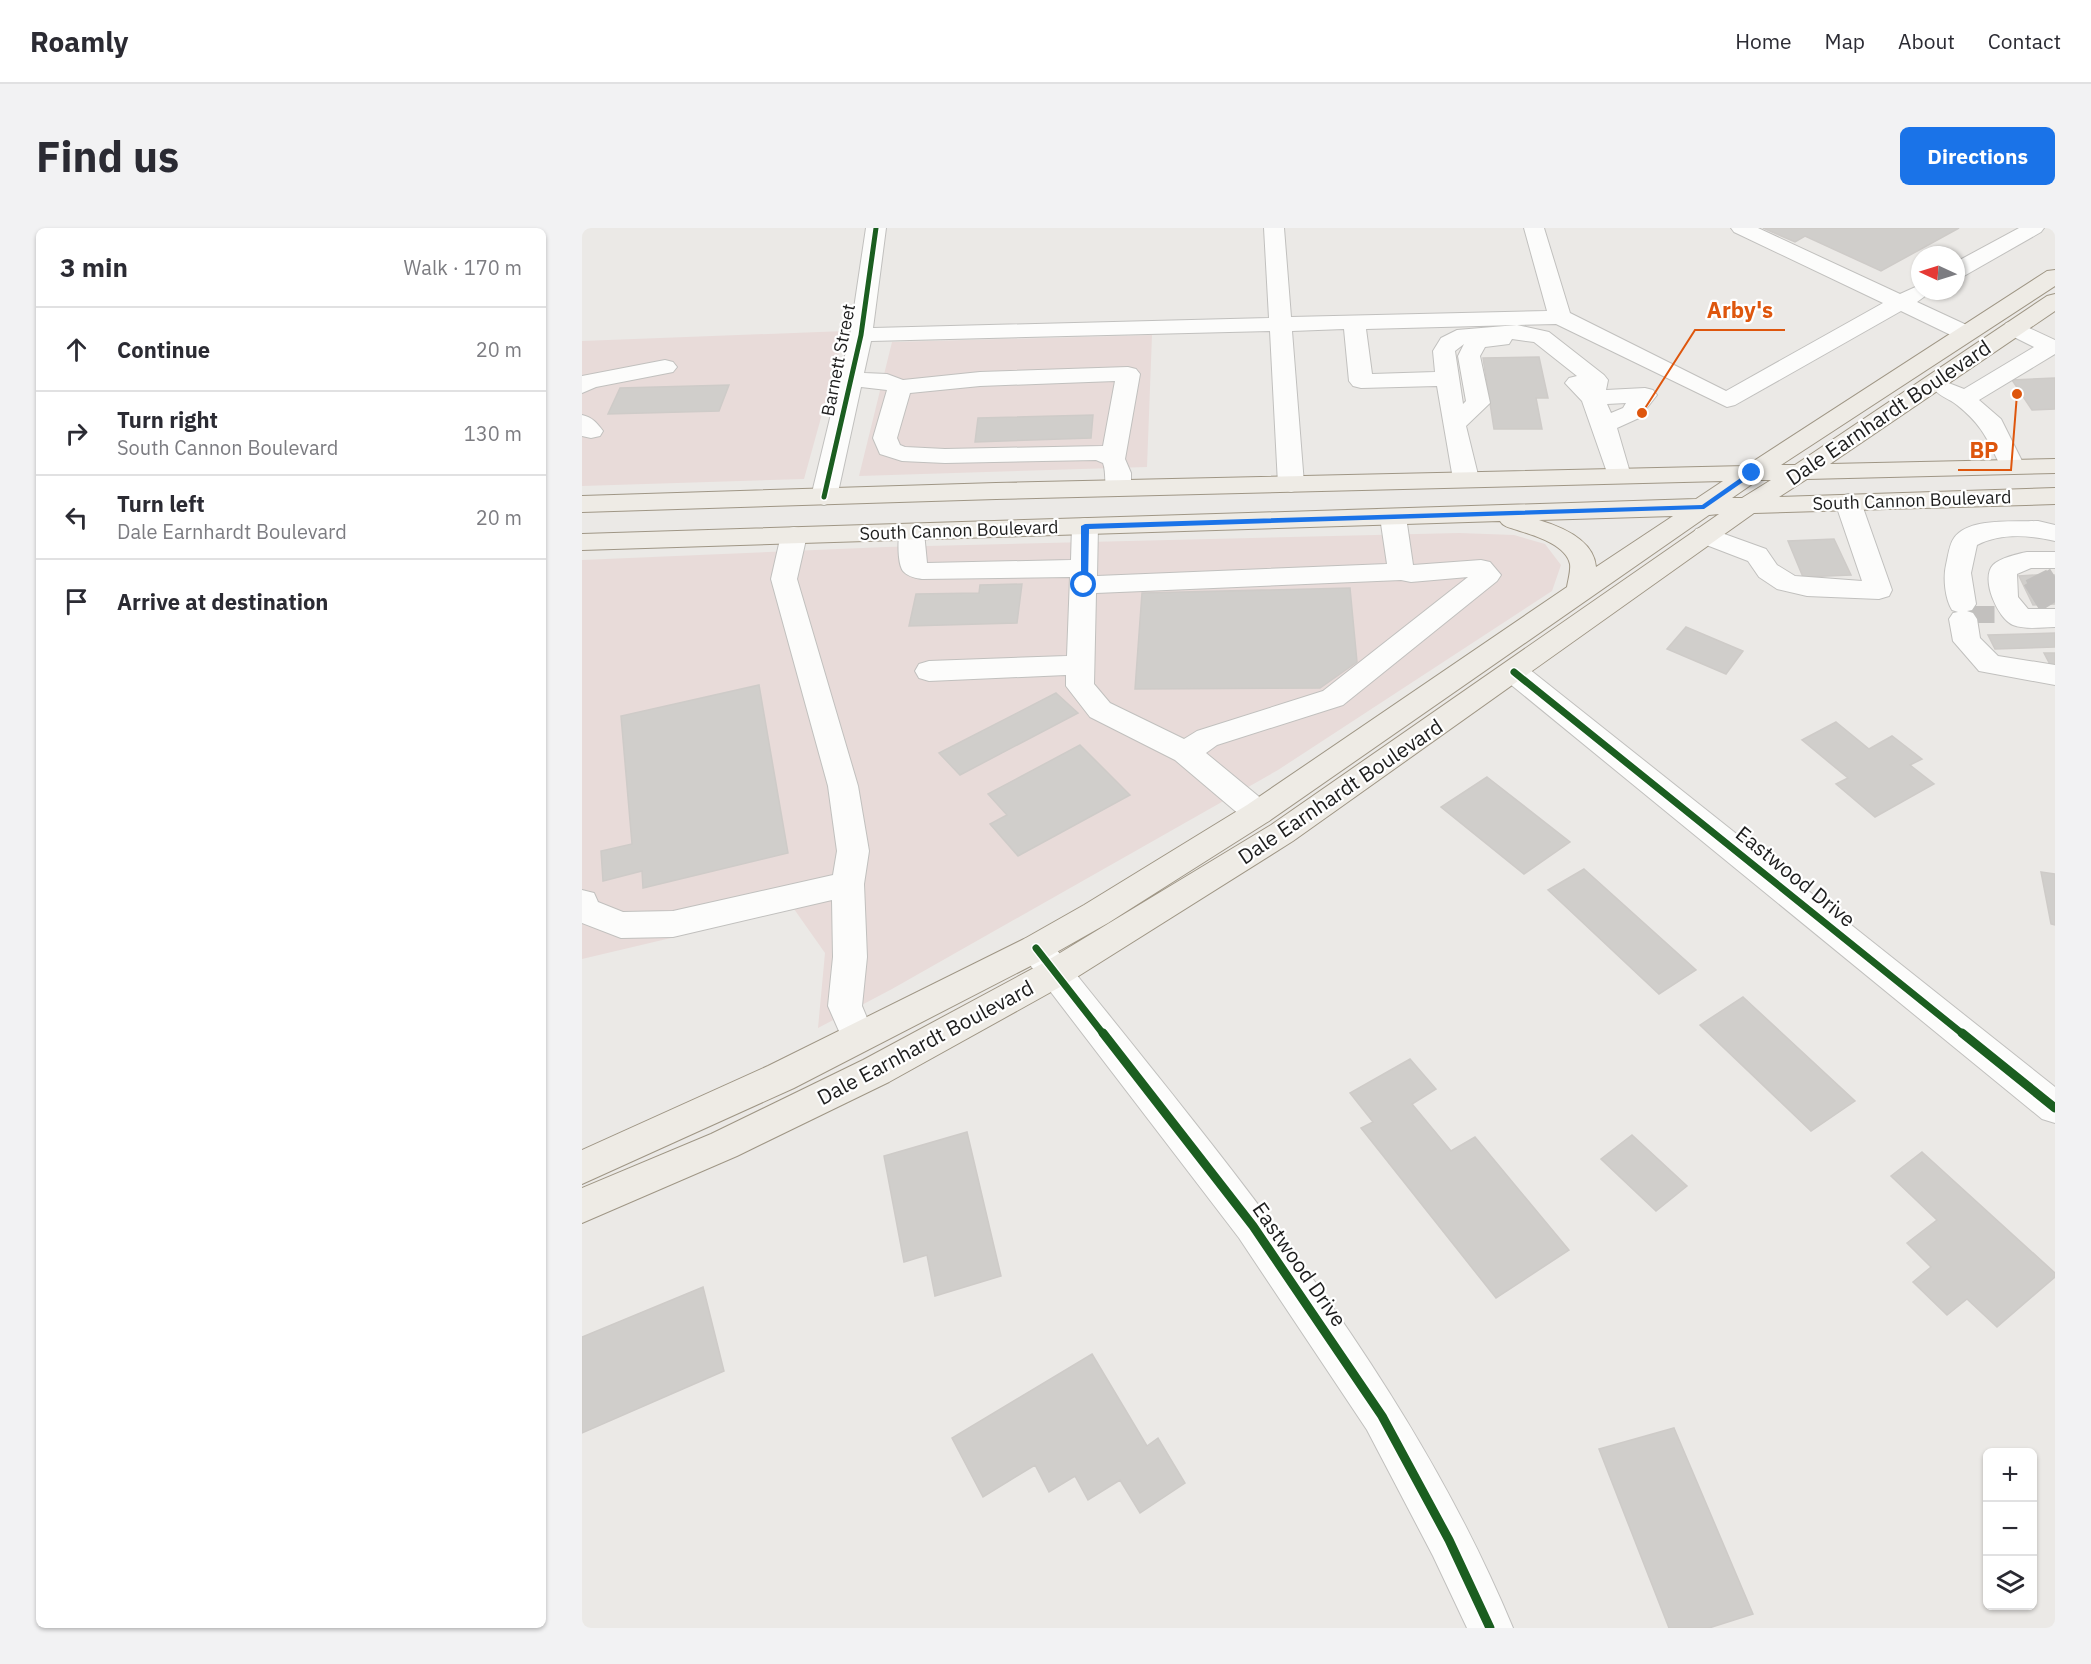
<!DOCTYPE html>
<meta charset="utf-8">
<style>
:root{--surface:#fff;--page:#f2f2f3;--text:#2b2b33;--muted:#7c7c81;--line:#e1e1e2;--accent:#1a73e8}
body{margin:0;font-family:"IBM Plex Sans",sans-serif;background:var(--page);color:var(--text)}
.controls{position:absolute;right:18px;bottom:18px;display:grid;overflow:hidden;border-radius:9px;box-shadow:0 2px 4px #0004}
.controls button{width:54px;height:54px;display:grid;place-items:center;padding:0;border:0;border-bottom:2px solid var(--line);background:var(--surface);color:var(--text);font:30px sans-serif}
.compass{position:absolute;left:1329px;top:18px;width:54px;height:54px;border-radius:50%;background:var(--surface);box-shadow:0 2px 4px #0004;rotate:274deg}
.stop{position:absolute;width:18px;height:18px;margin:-14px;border:4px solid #1a73e8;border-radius:50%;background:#fff}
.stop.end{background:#1a73e8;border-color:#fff;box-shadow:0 2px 6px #0008}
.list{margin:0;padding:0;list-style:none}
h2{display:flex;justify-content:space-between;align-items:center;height:78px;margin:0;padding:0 24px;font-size:26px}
h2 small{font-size:20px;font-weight:400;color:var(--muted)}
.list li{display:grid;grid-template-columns:39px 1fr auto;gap:18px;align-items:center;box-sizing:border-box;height:84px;padding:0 24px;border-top:2px solid var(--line)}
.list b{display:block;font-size:22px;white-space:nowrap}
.list p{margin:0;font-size:20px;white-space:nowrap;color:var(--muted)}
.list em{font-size:20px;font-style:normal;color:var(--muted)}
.icon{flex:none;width:33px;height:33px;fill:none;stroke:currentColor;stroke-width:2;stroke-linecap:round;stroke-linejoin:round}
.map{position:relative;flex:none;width:1473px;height:1400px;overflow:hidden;border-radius:9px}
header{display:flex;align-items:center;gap:36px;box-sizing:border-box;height:84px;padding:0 30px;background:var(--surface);border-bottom:2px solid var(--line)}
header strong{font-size:28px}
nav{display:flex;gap:33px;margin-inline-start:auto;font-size:21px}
.intro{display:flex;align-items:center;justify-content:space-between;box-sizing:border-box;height:144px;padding:0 36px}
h1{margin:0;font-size:42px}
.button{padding:15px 27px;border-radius:9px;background:var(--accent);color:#fff;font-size:21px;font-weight:700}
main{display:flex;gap:36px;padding:0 36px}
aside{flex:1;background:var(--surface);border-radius:9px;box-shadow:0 2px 4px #0004}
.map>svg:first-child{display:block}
.commercial{fill:#e8dbd9}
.building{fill:#d0cecb;stroke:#cecbc8;stroke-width:1.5}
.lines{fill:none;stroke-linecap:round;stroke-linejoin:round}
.minor-tunnel-far1{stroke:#c2c0be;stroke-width:23;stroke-dasharray:23 12;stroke-linecap:butt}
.minor-tunnel{stroke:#c2c0be;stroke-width:31;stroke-dasharray:31 15;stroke-linecap:butt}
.minor-casing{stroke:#c1c0be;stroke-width:2}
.major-casing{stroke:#9f9685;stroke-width:2}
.minor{fill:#fcfcfb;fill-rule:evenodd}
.major{fill:#eeebe5;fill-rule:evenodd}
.cycleway-far2-casing{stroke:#fff;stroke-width:8}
.cycleway-far1-casing{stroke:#fff;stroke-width:10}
.cycleway-casing{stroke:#fff;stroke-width:13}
.cycleway-far2{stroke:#1b5e20;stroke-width:5}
.cycleway-far1{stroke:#1b5e20;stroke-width:7}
.cycleway{stroke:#1b5e20;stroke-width:9}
.route{fill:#1a73e8}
.labels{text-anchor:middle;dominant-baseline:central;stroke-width:4.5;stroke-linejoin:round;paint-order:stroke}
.far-street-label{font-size:18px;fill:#1d1d1d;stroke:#fff}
.street-label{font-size:21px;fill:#1d1d1d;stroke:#fff}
.leader{fill:none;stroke:#de560d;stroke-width:2}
.callout-dot{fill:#de560d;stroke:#fff;stroke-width:2}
.callout-label{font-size:22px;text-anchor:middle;font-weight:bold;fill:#de560d;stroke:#fff;stroke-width:4.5;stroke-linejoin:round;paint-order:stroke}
</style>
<header>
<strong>Roamly</strong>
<nav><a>Home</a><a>Map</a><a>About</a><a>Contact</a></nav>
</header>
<div class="intro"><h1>Find us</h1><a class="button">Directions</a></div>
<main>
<aside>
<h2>3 min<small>Walk · 170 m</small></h2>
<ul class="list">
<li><svg class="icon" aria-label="ahead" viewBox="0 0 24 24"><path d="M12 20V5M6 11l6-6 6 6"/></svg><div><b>Continue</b></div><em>20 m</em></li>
<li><svg class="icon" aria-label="right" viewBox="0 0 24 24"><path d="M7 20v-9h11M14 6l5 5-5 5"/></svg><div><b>Turn right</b><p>South Cannon Boulevard</p></div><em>130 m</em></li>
<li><svg class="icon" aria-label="left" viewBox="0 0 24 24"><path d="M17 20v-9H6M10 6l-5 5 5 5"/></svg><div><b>Turn left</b><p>Dale Earnhardt Boulevard</p></div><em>20 m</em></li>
<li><svg class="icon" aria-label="arrive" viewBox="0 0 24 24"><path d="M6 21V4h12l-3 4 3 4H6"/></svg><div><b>Arrive at destination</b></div></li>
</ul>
</aside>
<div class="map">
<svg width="1473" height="1400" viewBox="0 0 1473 1400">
<rect width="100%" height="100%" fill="#ebe9e6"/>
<path class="commercial" d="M263 103 222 251 0 258V113Z
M570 107 565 239 277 248 310 114Z
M877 305 932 307 963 316 979 337 970 363 696 542 310 761 236 800 243 725 212 681 0 731V332L304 319Z"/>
<path class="building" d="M1181 0H1377L1299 43 1223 8 1213 14Z
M957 129 966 170H954L960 201H912L901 130Z
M1473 150V181L1450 182 1430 152Z
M147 157 137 183 26 186 38 160Z
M511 187 509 210 393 214 396 190Z
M1252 311 1269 347 1221 349 1206 313Z
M1454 347H1473V376L1451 377 1437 348Z
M440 356 435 395 327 398 334 366 397 365 398 357Z
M768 360 775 434 738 460 553 461 560 365Z
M1104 399 1161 423 1144 446 1085 421Z
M1473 405V419L1413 421 1406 407Z
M1462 425H1473V446Z
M177 457 206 625 61 660 60 643 21 653 19 623 50 616 39 488Z
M474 465 496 485 378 547 357 525Z
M1254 494 1287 521 1310 508 1340 531 1328 537 1352 556 1293 589 1254 556 1266 550 1220 512Z
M498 517 548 567 436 628 408 596 425 587 406 566Z
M905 549 988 614 942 646 859 579Z
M1002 641 1114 742 1077 766 966 662Z
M1459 644 1473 646V697L1469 696Z
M1161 769 1273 873 1229 903 1118 797Z
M828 831 854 861 830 876 869 923 893 909 987 1022 914 1070 779 900 791 894 768 865Z
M385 904 419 1048 353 1068 345 1027 322 1034 302 928Z
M1050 907 1105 958 1074 983 1019 931Z
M1340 924 1473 1045V1049L1415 1099 1385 1071 1365 1087 1331 1054 1349 1039 1325 1015 1355 992 1309 948Z
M121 1059 142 1143 0 1205V1109Z
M510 1126 565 1218 576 1210 603 1255 558 1285 538 1252 506 1272 493 1248 467 1264 453 1237 401 1269 370 1210Z
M1092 1200 1171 1386 1127 1400H1087L1017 1221Z"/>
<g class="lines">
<path class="minor-tunnel-far1" d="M1454 347 1456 351"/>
<path class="minor-tunnel" d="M1455 349 1472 376
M1397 378V395"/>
<defs>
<path id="minor" d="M284 0H304L291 100 687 90 682 0H702L709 89 965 83 942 0H962L988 85 1144 163 1301 75 1152 4 1149 0H1176L1318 66 1338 57V63H1350L1335 74 1391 100 1394 105 1391 110 1383 112 1375 110 1319 83 1153 177 1145 179 974 96 784 101 790 146 853 144 851 123 859 110 875 102 935 97 967 104 1022 147 1026 152 1024 162 1063 160 1071 162 1075 167 1057 190 1035 200 1049 248 1046 253 1037 255 1028 253 1000 173 983 155 987 150 995 148 952 114 930 111 927 116 903 119 898 128 908 175 884 198 897 251 893 256 884 259 875 256 871 251 855 158 779 160 771 158 767 153 762 101 710 103 722 256 718 261 709 264 700 261 696 256 688 103 289 113 282 145 305 146 321 152 398 144 546 139 554 141 558 146 543 231 549 245V260L545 265 536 268 527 265C521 257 525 246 521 235L514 232 363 235 320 233 298 226 291 210 305 162 279 159 255 269 251 274 242 277 233 274 229 269 268 107ZM882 116 876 128 884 173 881 176 873 123ZM533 153 521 218 363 221 323 219 318 217 315 210 328 165 398 158ZM1044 175 1041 180 1029 185 1025 176Z
M1437 0H1462L1459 4 1382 48 1374 49V34Z
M1432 93 1473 112V126L1397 172 1419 191 1443 239 1440 244 1431 246 1422 244 1419 239C1405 211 1401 198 1375 177 1368 171 1358 169 1352 161L1356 156 1364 154 1382 161 1452 119 1424 105 1421 100 1424 95Z
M83 132 91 134 95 139 91 144 14 159 0 165V148Z
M0 187C10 189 15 195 21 203L18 208 9 210 0 208Z
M1266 266 1275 269 1279 274 1310 362 1307 368 1297 371 1225 368 1195 361 1177 349 1166 333 1114 313 1110 307 1114 301 1123 299 1184 321 1195 337 1213 348 1280 353 1253 274 1257 269Z
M811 281 820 284 824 289 831 337 899 332 908 334 919 347 915 353 761 477 635 517 624 525 687 577 691 585 687 593 676 596 665 593 593 532 508 489 484 458V447L347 453 337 450 333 443 337 436 347 433 485 428 488 349 340 351C334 350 327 349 322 344 315 338 315 305 320 298L329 296 338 298 342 304 345 335 489 332 490 298 494 292 503 290 512 292 516 298 515 348 805 336 798 289 802 284ZM886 349 741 463 615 503 602 511 528 475 512 456 514 365 819 352 829 354Z
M1456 293 1473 297V313C1448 307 1418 305 1395 317L1389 345 1394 376 1390 382 1385 383 1391 385 1395 391 1398 410 1416 428 1473 437V457L1397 443 1371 413 1367 391 1371 385 1376 384 1370 382C1363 371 1361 350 1364 337 1366 329 1367 317 1372 310 1386 289 1433 294 1456 293Z
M212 299 221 301 225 307 215 351 276 558 287 623 282 656 285 729 280 778 293 809 288 819 276 823 264 819 246 778 251 729 250 672 91 709 39 710 0 695V662L12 665 16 674 41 684 91 683 251 647 255 623 246 558 189 351 199 307 203 301Z
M1445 324H1473V340H1449L1435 346 1436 369 1446 381H1473V399C1460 399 1444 402 1431 397 1416 391 1398 351 1411 337 1418 330 1435 326 1445 324Z
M932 434 942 437 1473 859V895L1460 891 922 451 918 444 922 437Z
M454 707 466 711C638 927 824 1142 931 1400H885L851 1328 785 1202 657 1010 442 729 437 720 442 711Z"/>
<path id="major" d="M1473 42V58L1199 237H1213L1465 68 1473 66V83L1248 236 1473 231V245L1225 251 1197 269 1473 260V276L1172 285 711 613 487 754 307 854 155 928 0 995V960L129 906 281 832 463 734 689 597 1137 286 1127 287 687 593 526 695 466 729 212 860 0 956V922L186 838 442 711 502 677 665 577 985 359C986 352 989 343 988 336 984 317 954 308 938 303 931 300 922 300 918 293L0 322V306L1114 271 1141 253 414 271 0 284V268L414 255 1164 238 1465 43ZM1176 252H1189L1160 270H1150ZM1091 288 1014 339C1012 312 980 299 957 292Z"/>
</defs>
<use href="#minor" class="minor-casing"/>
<use href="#major" class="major-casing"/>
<use href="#minor" class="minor"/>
<use href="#major" class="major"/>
<defs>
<path id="cycleway-far2" d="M242 269 279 107 294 0"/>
<path id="cycleway-far1" d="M932 444 1382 807
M454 720 522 807"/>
<path id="cycleway" d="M521 805 671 998 800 1188 867 1312 908 1400
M1380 805 1473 880"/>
</defs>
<use href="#cycleway-far2" class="cycleway-far2-casing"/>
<use href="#cycleway-far1" class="cycleway-far1-casing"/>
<use href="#cycleway" class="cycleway-casing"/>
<use href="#cycleway-far2" class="cycleway-far2"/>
<use href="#cycleway-far1" class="cycleway-far1"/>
<use href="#cycleway" class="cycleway"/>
</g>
<path class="route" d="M1167 244 1174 245 1122 281 507 301 506 357 502 359 499 357V298L503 296 1120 277Z"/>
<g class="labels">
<g class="far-street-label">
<text transform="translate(256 132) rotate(-79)">Barnett Street</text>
<text transform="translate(1330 272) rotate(-2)">South Cannon Boulevard</text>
<text transform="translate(377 302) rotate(-2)">South Cannon Boulevard</text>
</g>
<g class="street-label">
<text transform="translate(1306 184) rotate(-34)">Dale Earnhardt Boulevard</text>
<text transform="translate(758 563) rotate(-34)">Dale Earnhardt Boulevard</text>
<text transform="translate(1214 648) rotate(39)">Eastwood Drive</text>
<text transform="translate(343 814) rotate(-28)">Dale Earnhardt Boulevard</text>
<text transform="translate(718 1036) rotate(55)">Eastwood Drive</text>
</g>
</g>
<path class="leader" d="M1060 185L1113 102H1203M1435 166L1429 242H1376"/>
<g class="callout-dot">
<circle cx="1060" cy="185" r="6"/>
<circle cx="1435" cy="166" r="6"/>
</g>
<g class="callout-label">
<text x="1158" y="90">Arby's</text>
<text x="1402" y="230">BP</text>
</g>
</svg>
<div class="controls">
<button>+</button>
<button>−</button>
<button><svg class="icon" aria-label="layers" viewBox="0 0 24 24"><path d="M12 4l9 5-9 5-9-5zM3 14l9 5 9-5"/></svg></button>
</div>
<svg class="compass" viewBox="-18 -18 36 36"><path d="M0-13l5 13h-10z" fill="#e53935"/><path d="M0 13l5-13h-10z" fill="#7c7c81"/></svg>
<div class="stop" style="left:502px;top:357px"></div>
<div class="stop end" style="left:1170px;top:245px"></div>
</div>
</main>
